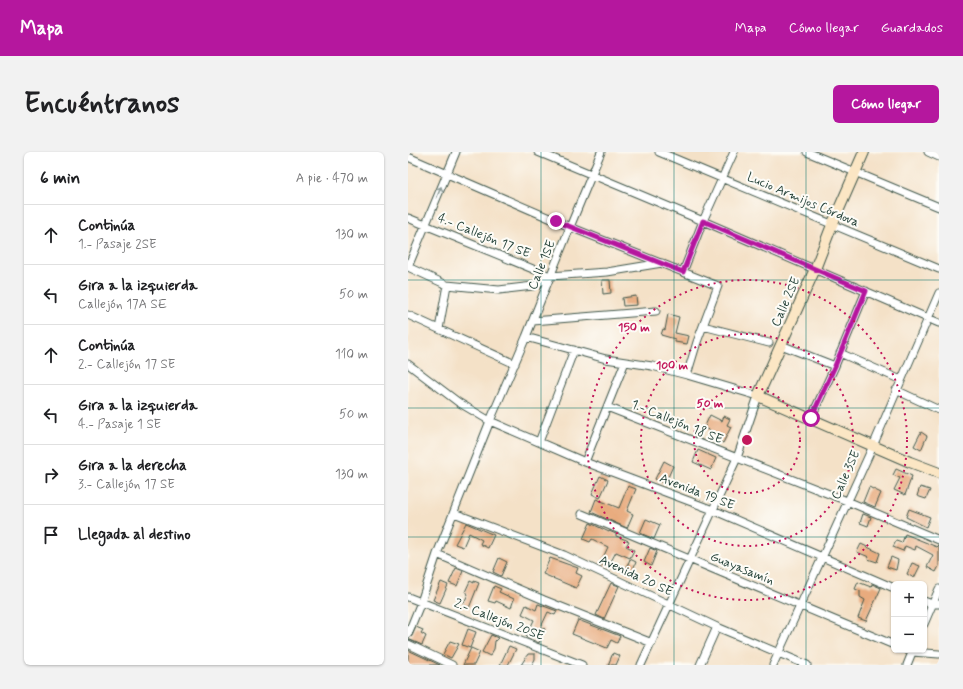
<!DOCTYPE html>
<html lang="es">
<meta charset="utf-8">
<style>
:root{--surface:#fff;--page:#f2f2f2;--text:#202124;--muted:#757577;--line:#e0e0e0;--accent:#b5179e}
body{margin:0;font-family:Mynerve,sans-serif;background:var(--page);color:var(--text)}
.controls{position:absolute;right:12px;bottom:12px;display:grid;overflow:hidden;border-radius:6px;box-shadow:0 1px 3px #0004}
.controls button{width:36px;height:36px;display:grid;place-items:center;padding:0;border:0;border-bottom:1px solid var(--line);background:var(--surface);color:var(--text);font:20px sans-serif}
.stop{position:absolute;width:12px;height:12px;margin:-9px;border:3px solid #b5179e;border-radius:50%;background:#fff}
.stop.end{background:#b5179e;border-color:#fff;box-shadow:0 1px 4px #0008}
.list{margin:0;padding:0;list-style:none}
h2{display:flex;justify-content:space-between;align-items:center;height:52px;margin:0;padding:0 16px;font-size:17px}
h2 small{font-size:13px;font-weight:400;color:var(--muted)}
.list li{display:grid;grid-template-columns:26px 1fr auto;gap:12px;align-items:center;box-sizing:border-box;height:60px;padding:0 16px;border-top:1px solid var(--line)}
.list b{display:block;font-size:15px;white-space:nowrap}
.list p{margin:0;font-size:13px;white-space:nowrap;color:var(--muted)}
.list em{font-size:13px;font-style:normal;color:var(--muted)}
.icon{flex:none;width:22px;height:22px;fill:none;stroke:currentColor;stroke-width:2;stroke-linecap:round;stroke-linejoin:round}
.map{position:relative;flex:none;width:531px;height:513px;overflow:hidden;border-radius:6px}
header{display:flex;align-items:center;gap:24px;box-sizing:border-box;height:56px;padding:0 20px;background:var(--accent);color:#fff}
header strong{font-size:19px}
nav{display:flex;gap:22px;margin-inline-start:auto;font-size:14px}
.intro{display:flex;align-items:center;justify-content:space-between;box-sizing:border-box;height:96px;padding:0 24px}
h1{margin:0;font-size:28px}
.button{padding:10px 18px;border-radius:6px;background:var(--accent);color:#fff;font-size:14px;font-weight:700}
main{display:flex;gap:24px;padding:0 24px}
aside{flex:1;background:var(--surface);border-radius:6px;box-shadow:0 1px 3px #0004}
.map>svg:first-child{display:block}
.building{fill:#e8ab7e}
.lines{fill:none;stroke-linecap:round;stroke-linejoin:round}
.street-casing{stroke:#3f564a;stroke-width:9}
.secondary-casing{stroke:#3f564a;stroke-width:12}
.street{stroke:#fff;stroke-width:7}
.secondary{stroke:#fbe6c4;stroke-width:10}
.oneway{stroke:#8f9e9a}
.route{stroke:#b5179e;stroke-width:5}
.grid{fill:none;stroke:#0f766e;stroke-width:1;stroke-opacity:0.55}
.ring{fill:none;stroke:#c2185b;stroke-width:2;stroke-dasharray:2 4}
.labels{text-anchor:middle;dominant-baseline:central;stroke-width:4;stroke-linejoin:round;paint-order:stroke}
.street-label{font-size:13px;fill:#1f3d34;stroke:#fdfcf7}
.centre{fill:#c2185b;stroke:#fdfcf7;stroke-width:2}
.ring-label{font-size:12px;text-anchor:middle;font-weight:bold;fill:#c2185b;stroke:#fdfcf7;stroke-width:4;stroke-linejoin:round;paint-order:stroke}
</style>
<header>
<strong>Mapa</strong>
<nav><a>Mapa</a><a>Cómo llegar</a><a>Guardados</a></nav>
</header>
<div class="intro"><h1>Encuéntranos</h1><a class="button">Cómo llegar</a></div>
<main>
<aside>
<h2>6 min<small>A pie · 470 m</small></h2>
<ul class="list">
<li><svg class="icon" aria-label="ahead" viewBox="0 0 24 24"><path d="M12 20V5M6 11l6-6 6 6"/></svg><div><b>Continúa</b><p>1.- Pasaje 2SE</p></div><em>130 m</em></li>
<li><svg class="icon" aria-label="left" viewBox="0 0 24 24"><path d="M17 20v-9H6M10 6l-5 5 5 5"/></svg><div><b>Gira a la izquierda</b><p>Callejón 17A SE</p></div><em>50 m</em></li>
<li><svg class="icon" aria-label="ahead" viewBox="0 0 24 24"><path d="M12 20V5M6 11l6-6 6 6"/></svg><div><b>Continúa</b><p>2.- Callejón 17 SE</p></div><em>110 m</em></li>
<li><svg class="icon" aria-label="left" viewBox="0 0 24 24"><path d="M17 20v-9H6M10 6l-5 5 5 5"/></svg><div><b>Gira a la izquierda</b><p>4.- Pasaje 1 SE</p></div><em>50 m</em></li>
<li><svg class="icon" aria-label="right" viewBox="0 0 24 24"><path d="M7 20v-9h11M14 6l5 5-5 5"/></svg><div><b>Gira a la derecha</b><p>3.- Callejón 17 SE</p></div><em>130 m</em></li>
<li><svg class="icon" aria-label="arrive" viewBox="0 0 24 24"><path d="M6 21V4h12l-3 4 3 4H6"/></svg><div><b>Llegada al destino</b></div></li>
</ul>
</aside>
<div class="map">
<svg width="531" height="513" viewBox="0 0 531 513">
<rect width="100%" height="100%" fill="#fdfcf7"/>
<filter id="ink" filterUnits="userSpaceOnUse"><feTurbulence type="fractalNoise" baseFrequency=".025" numOctaves="2"/><feDisplacementMap in="SourceGraphic" scale="8" xChannelSelector="R" yChannelSelector="G"/><feConvolveMatrix kernelMatrix="1 2 1 2 8 2 1 2 1" color-interpolation-filters="sRGB"/></filter>
<filter id="wash" filterUnits="userSpaceOnUse"><feTurbulence type="fractalNoise" baseFrequency=".012" numOctaves="4" result="noise"/><feDisplacementMap in="SourceGraphic" scale="16" xChannelSelector="R" yChannelSelector="G"/><feGaussianBlur stdDeviation="0.9" result="paint"/><feColorMatrix in="noise" values="0 0 0 0 0 0 0 0 0 0 0 0 0 0 0 0 0 1.4 0 .05"/><feComposite in="paint" operator="in"/></filter>
<g filter="url(#wash)">
<rect width="100%" height="100%" fill="#f4e1c7"/>
<g id="blocks">
<path class="building" d="M194 128H202L203 141 195 142Z
M228 144 229 153 215 154 214 146Z
M260 162 271 165 267 181 281 184 279 192 267 190V187L253 183 255 177 257 178Z
M302 263 314 269 316 264 322 267 319 273 323 275 315 291 300 284 302 278 296 276Z
M513 280 519 284 513 298 506 294Z
M290 298 308 306 303 318 285 310Z
M256 309 265 314 257 332 247 327Z
M488 317 504 324 497 343 486 338 492 326 485 323Z
M192 324 200 328 192 346 184 342Z
M220 334 228 337 219 359 225 362 219 376 183 360 188 347 211 356Z
M461 335 473 341 467 355 455 350Z
M512 335 522 338 518 347 509 344Z
M501 357 522 365 518 375 498 365Z
M455 362 463 365 460 374 452 371Z
M238 367 252 373 246 387 232 381Z
M58 371 86 383 80 396 72 392 74 388 61 381 55 395 47 392Z
M182 371 201 380V379L208 382V384L221 389 218 394 226 398 222 406 208 400 200 415 192 412 200 395 184 387 182 390 175 387Z
M497 382 529 395 531 393V414L528 420 519 415 525 403 508 394 507 398 497 394 495 399 485 395 488 389 494 391Z
M453 392 472 401 469 410 460 407 461 405 449 400Z
M242 396 249 399 243 414 236 410Z
M483 405 490 408 488 418 479 415Z
M91 406 99 410 93 424 85 420Z
M142 406 170 416 168 421 174 424 168 436 135 422Z
M222 407 228 410 223 423 217 420Z
M504 411 512 414 506 426 499 422Z
M48 416 55 419 49 434 41 431Z
M62 429 66 431V429L71 431 61 456 55 453 60 442 57 440Z
M33 430 40 433 32 451 25 448Z
M450 430 463 435 464 432 473 436 458 469 450 466 457 448 452 445V439L447 437Z
M203 431 211 434 196 467 188 463Z
M86 434 93 437 91 440 106 447 103 456 88 449 87 451 80 449Z
M130 452 149 459 147 463 140 460 133 475 137 477 131 491 118 485 126 468 114 462 118 453 128 458Z
M170 468 212 484 209 491 203 488 199 496 164 482Z
M8 475 15 478 13 481 18 484 14 493 0 487 4 484Z
M60 477 68 480 62 496 54 493Z
M83 483 90 486 87 489 86 497 82 504 74 500Z
M42 489 51 492 43 506 35 502Z
M101 494 108 497 100 513H92Z
M63 496 72 500 66 513H55Z
M0 498 32 513H0Z
M205 501 212 504 208 513H200Z
M120 502H127V507L124 513H113Z"/>
</g>
</g>
<g filter="url(#ink)">
<use href="#blocks" fill-opacity="0" stroke="#3f564a" stroke-width="1"/>
<g class="lines">
<defs>
<path id="street" d="M130 0 295 69 531 171
M251 0 531 117
M399 0 531 55
M520 0 531 5
M0 5 162 75 310 134 289 190 279 223
M0 66 142 124
M0 115 39 133 91 138 125 134 142 124 199 120 254 111
M0 115 48 0
M275 120 295 69 326 0
M0 163 107 212
M125 169 248 159
M295 174 361 191
M31 177 39 133
M118 185 198 207 244 214 279 223 350 244 329 306 233 513
M373 193 427 214
M432 201 493 228
M0 212 50 250 82 269 177 310 305 358 486 436
M488 238 531 258
M199 255 439 349 531 388
M403 266 427 214 458 139
M131 290 166 198
M177 310 217 210
M46 361 156 403 309 475 399 513
M174 362 486 493
M29 402 136 448 244 491
M0 445 174 513
M516 449 524 452H531
M516 472 531 437
M0 482 13 450 29 402 82 269 118 185 162 75 193 0
M0 492 44 513
M499 498 504 500 531 502
M292 513 309 475
M365 513 465 294 531 141
M499 513 505 498"/>
<path id="secondary" d="M456 0 424 73 407 117 350 244 502 310 531 321"/>
</defs>
<use href="#street" class="street-casing"/>
<use href="#secondary" class="secondary-casing"/>
<use href="#street" class="street"/>
<use href="#secondary" class="secondary"/>
</g>
<defs><path id="oneway-shaft" d="M-6 0H5M1.5-3L5.5 0L1.5 3" fill="none" stroke-width="1.6" stroke-linecap="round" stroke-linejoin="round"/></defs>
<use class="oneway" href="#oneway-shaft" transform="translate(31 40) rotate(-68)"/>
</g>
<g class="lines" filter="url(#ink)">
<path class="route" d="M148 69 275 120 295 69 458 139 427 214 403 266"/>
</g>
<path class="grid" d="M133 0V513M266 0V513M398 0V513M0 128H531M0 256H531M0 385H531"/>
<g class="ring">
<circle cx="339" cy="288" r="53"/>
<circle cx="339" cy="288" r="106"/>
<circle cx="339" cy="288" r="160"/>
</g>
<g class="labels">
<g class="street-label">
<text transform="translate(395 48) rotate(23)">Lucio Armijos Córdova</text>
<text transform="translate(76 84) rotate(22)">4.- Callejón 17 SE</text>
<text transform="translate(134 113) rotate(-68)">Calle 1SE</text>
<text transform="translate(378 150) rotate(-66)">Calle 2SE</text>
<text transform="translate(269 270) rotate(22)">1.- Callejón 18 SE</text>
<text transform="translate(438 323) rotate(-66)">Calle 3SE</text>
<text transform="translate(289 340) rotate(21)">Avenida 19 SE</text>
<text transform="translate(334 417) rotate(22)">Guayasamín</text>
<text transform="translate(228 424) rotate(25)">Avenida 20 SE</text>
<text transform="translate(91 468) rotate(21)">2.- Callejón 20SE</text>
</g>
</g>
<circle cx="339" cy="288" r="6" class="centre"/>
<g class="ring-label">
<text x="226" y="179">150 m</text>
<text x="264" y="217">100 m</text>
<text x="302" y="255">50 m</text>
</g>
</svg>
<div class="controls">
<button>+</button>
<button>−</button>
</div>
<div class="stop" style="left:403px;top:266px"></div>
<div class="stop end" style="left:148px;top:69px"></div>
</div>
</main>
